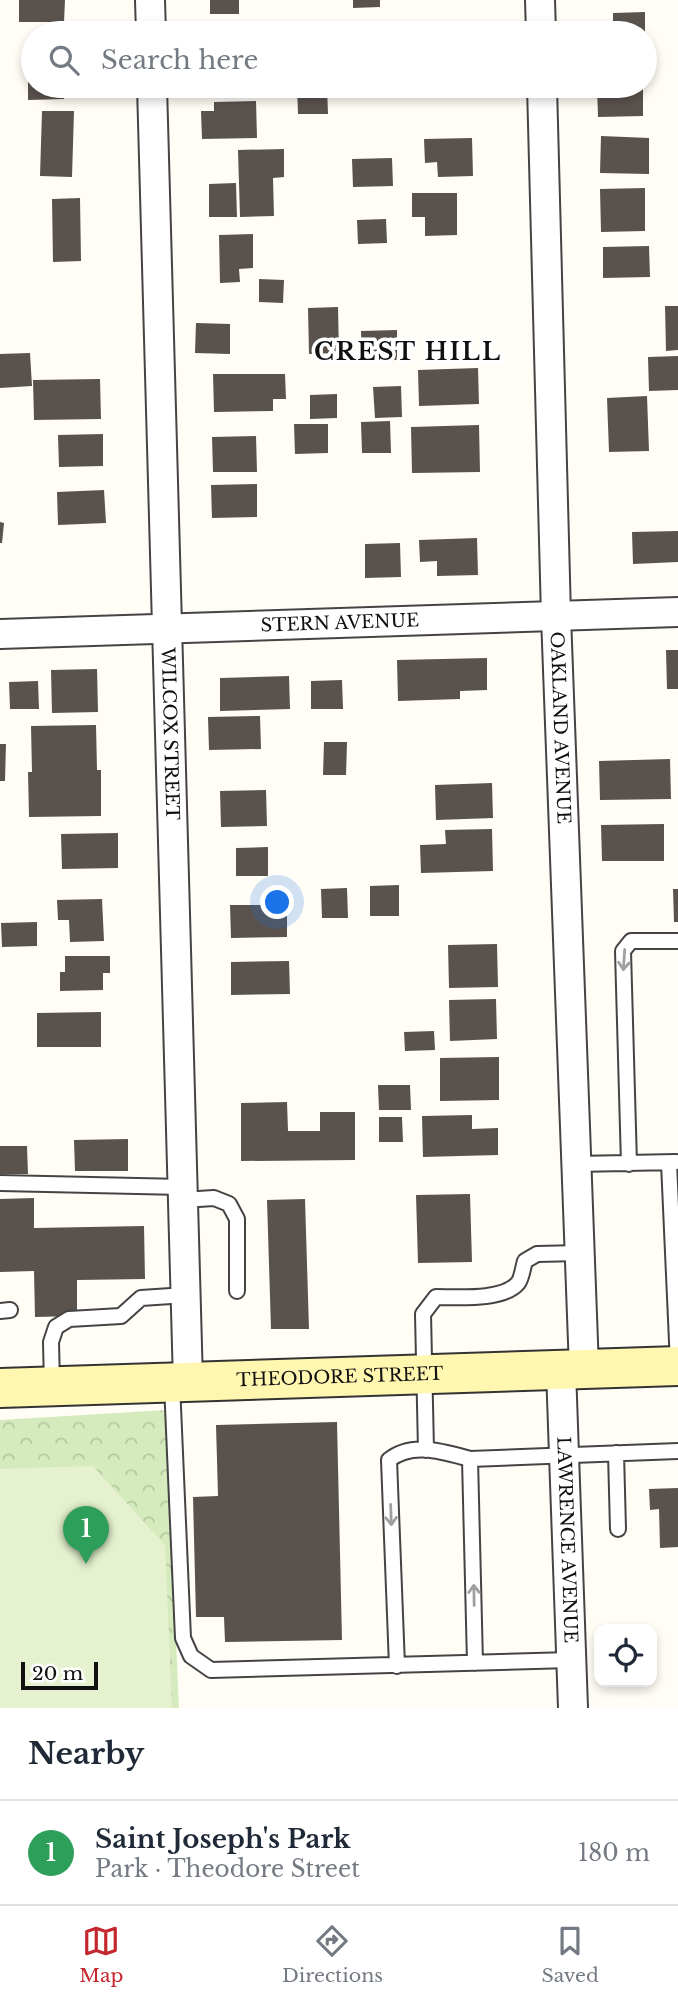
<!DOCTYPE html>
<meta charset="utf-8">
<style>
:root{--surface:#fff;--page:#f2f2f3;--text:#1f2937;--muted:#747a83;--line:#e0e1e3;--accent:#c4262e}
body{margin:0;font-family:"Libre Baskerville",serif;background:var(--page);color:var(--text)}
.controls{position:absolute;right:21px;bottom:21px;display:grid;overflow:hidden;border-radius:14px;box-shadow:0 4px 10px #0003}
.controls button{width:63px;height:63px;display:grid;place-items:center;padding:0;border:0;border-bottom:2px solid var(--line);background:var(--surface);color:var(--text);font:35px sans-serif}
.scale{position:absolute;left:21px;bottom:18px;width:77px;box-sizing:border-box;padding-left:7px;border:4px solid #111;border-top:0;font-size:19px;line-height:24px;white-space:nowrap;color:#111;-webkit-text-stroke:5px #fff;paint-order:stroke}
.you{position:absolute;left:278px;top:903px;width:24px;height:24px;margin:-18px;border:5px solid #fff;border-radius:50%;background:#1a73e8;box-shadow:0 0 0 10px #1a73e833}
.badge{display:grid;place-items:center;width:46px;height:46px;border-radius:50%;background:var(--accent);color:#fff;font-size:23px;font-weight:700}
.pin{position:absolute;translate:-50% -58px;filter:drop-shadow(0 2px 4px #0008)}
.pin::after{content:'';position:absolute;top:37px;width:24px;height:21px;background:inherit;clip-path:polygon(0 0,100% 0,50% 100%)}
.list{margin:0;padding:0;list-style:none}
h2{display:flex;justify-content:space-between;align-items:center;height:91px;margin:0;padding:0 28px;font-size:30px}
h2 small{font-size:23px;font-weight:400;color:var(--muted)}
.list li{display:grid;grid-template-columns:46px 1fr auto;gap:21px;align-items:center;box-sizing:border-box;height:105px;padding:0 28px;border-top:2px solid var(--line)}
.list b{display:block;font-size:26px;white-space:nowrap}
.list p{margin:0;font-size:23px;white-space:nowrap;color:var(--muted)}
.list em{font-size:23px;font-style:normal;color:var(--muted)}
.icon{flex:none;width:38px;height:38px;fill:none;stroke:currentColor;stroke-width:2;stroke-linecap:round;stroke-linejoin:round}
.map{position:relative;flex:none;width:678px;height:1708px;overflow:hidden}
.search{position:absolute;background:var(--surface);box-shadow:0 4px 10px #0003;left:21px;right:21px;top:21px;height:77px;display:flex;align-items:center;gap:18px;box-sizing:border-box;padding:0 24px;border-radius:38px;color:var(--muted);font-size:26px}
.sheet{height:196px;background:var(--surface)}
nav{display:flex;justify-content:space-around;align-items:center;box-sizing:border-box;height:98px;border-top:2px solid var(--line);background:var(--surface);font-size:19px;color:var(--muted)}
nav a{display:grid;justify-items:center;gap:4px}
nav .on{color:var(--accent)}
.map>svg:first-child{display:block}
.park{fill:url(#park-crowns)}
.pitch{fill:#e6f2cf}
.building{fill:#5a524d}
.lines{fill:none;stroke-linecap:round;stroke-linejoin:round}
.service-casing{stroke:#444;stroke-width:18}
.minor-casing{stroke:#444;stroke-width:32}
.secondary-casing{stroke:#333;stroke-width:42}
.service{stroke:#fff;stroke-width:14}
.minor{stroke:#fff;stroke-width:28}
.secondary{stroke:#fff6b0;stroke-width:38}
.oneway{stroke:#a0a0a0}
.labels{text-anchor:middle;dominant-baseline:central;stroke-width:7;stroke-linejoin:round;paint-order:stroke}
.street-label{font-size:18px;fill:#111;stroke:#fff}
.district-label{font-size:24px;font-weight:bold;letter-spacing:2px;fill:#111;stroke:#fff}
</style>
<div class="map">
<svg width="678" height="1708" viewBox="0 0 678 1708">
<defs>
<pattern id="park-crowns" width="20" height="18" patternUnits="userSpaceOnUse" patternTransform="scale(1.75)"><rect width="20" height="18" fill="#d5ebbd"/><path d="M2 6a3 3 0 1 1 6 0M12 15a3 3 0 1 1 6 0" fill="none" stroke="#b6c8a1"/></pattern>
</defs>
<rect width="100%" height="100%" fill="#fffdf5"/>
<path class="park" d="M166 1410 179 1708H0V1420Z"/>
<path class="pitch" d="M93 1466 165 1545 172 1708H0V1469Z"/>
<path class="building" d="M19 0H65L64 22H19Z
M210 0H239V14H210Z
M353 0H380V7L353 8Z
M645 12V33H613V13Z
M210 24H243V33H210Z
M28 61H33V86H64V99L28 100Z
M297 86H327L328 114H298Z
M597 86H643V116L598 117Z
M256 101 257 138 202 139 201 111H214V102Z
M42 111H74L72 177 40 176Z
M601 136 649 138V174L600 173Z
M472 138 473 176 438 177 437 162 425 163 424 139Z
M284 149V177L273 178 274 216 240 217 238 150Z
M392 158 393 186 353 187 352 159Z
M236 183 237 217H209V184Z
M645 188V231L601 232 600 189Z
M412 193H457V235L425 236V217H412Z
M80 198 81 261 53 262 52 199Z
M386 219 387 243 358 244 357 220Z
M253 234V268L239 269 240 282 220 283 219 235Z
M649 246 650 277 603 278V247Z
M259 279 284 280 283 303 259 302Z
M665 306H678V350L666 351Z
M338 307 339 353 309 354 308 308Z
M196 323 230 324V354L195 353Z
M397 330V360L362 361 361 331Z
M30 353 32 386 0 388V354Z
M678 356V390L649 391 648 357Z
M478 368 479 404 419 406 418 370Z
M213 374H285L286 399H273V411L214 412Z
M100 379 101 419 34 420 33 380Z
M401 386 402 417 375 418 373 387Z
M337 394V418L310 419V395Z
M647 396 649 451 609 452 607 398Z
M390 421 391 453H362L361 422Z
M294 424H328V453L295 454Z
M479 425 480 472 412 473 411 427Z
M103 434V466L59 467 58 435Z
M256 436 257 472H213L212 437Z
M257 484V517L212 518 211 485Z
M104 490 106 523 58 525 57 492Z
M0 522 4 523 2 543H0Z
M678 531V562L633 564 632 532Z
M477 538 478 575 437 576V561L420 562 419 540Z
M400 543 401 577 365 578V544Z
M666 650H678V689H667Z
M487 658V690L460 691V699L398 701 397 660Z
M97 669 98 712 52 713 51 670Z
M289 676 290 709 220 711V678Z
M342 680 343 709H311V681Z
M38 681 39 709H10L9 682Z
M260 716 261 749 209 750 208 717Z
M96 725 97 770H101V816L29 817 28 772H32L31 726Z
M324 742H347L346 775H323Z
M0 744H6L5 781H0Z
M670 759 671 799 600 800 599 761Z
M492 783 493 818 436 820 435 785Z
M266 790 267 826 221 827 220 791Z
M664 824V861H602L601 825Z
M492 829 493 871 421 873 420 845 446 844 445 830Z
M118 833V868L62 869 61 834Z
M268 847V876H236V848Z
M399 885V916H370V886Z
M347 888 348 918H322L321 889Z
M673 889H678V922H674Z
M102 899 104 941 70 942 69 920H58L57 900Z
M230 905H287V937L231 938Z
M37 922V946L2 947 1 923Z
M497 944 498 987 449 988 448 945Z
M65 956H110V973H103V990L60 991V972H65Z
M289 961 290 994 231 995V962Z
M496 999 497 1039 450 1041 449 1000Z
M101 1012V1047H37V1013Z
M434 1031 435 1050 405 1051 404 1032Z
M499 1057V1100L440 1101V1058Z
M378 1085H410L411 1110H379Z
M287 1102 288 1131H320V1112H355V1160L241 1161V1103Z
M472 1115V1129L498 1128V1155L423 1157 422 1116Z
M379 1117H402L403 1142H379Z
M128 1139V1171H75L74 1140Z
M0 1146H27L28 1174H0Z
M470 1194 472 1262 418 1263 416 1195Z
M34 1198V1228L144 1226 145 1279 77 1280V1316L35 1317 34 1271 0 1272V1199Z
M305 1199 309 1329H271L267 1200Z
M337 1422 342 1640 225 1642 224 1617H196L193 1497 218 1496 216 1425Z
M678 1488V1547L660 1548 659 1509 650 1510 649 1489Z"/>
<g class="lines">
<defs>
<path id="service" d="M669 1163 678 1364
M576 1164 676 1162
M629 1164 623 951 631 941H678
M0 1183 183 1187
M183 1200 214 1198 229 1204 237 1219V1291
M0 1311 10 1310
M172 1384 183 1638 191 1656 211 1670 571 1660
M52 1385 51 1342 56 1327 69 1319 121 1316 141 1298 186 1295
M426 1450 423 1314 436 1297C457 1297 503 1301 518 1283 522 1278 523 1267 525 1261L537 1254 580 1253
M616 1453 618 1529
M470 1459 475 1663
M397 1666 389 1460C412 1441 444 1452 470 1459L678 1451"/>
<g id="minor">
<path d="M150 0 151 33"/>
<path d="M540 0 541 33"/>
<path id="s1" d="M152 86 188 1382"/>
<path id="s2" d="M542 86 556 616 584 1369"/>
<path id="s3" d="M0 634 678 612"/>
<path id="s4" d="M561 1370 573 1708"/>
</g>
<g id="secondary">
<path id="s5" d="M0 1388 678 1366"/>
</g>
</defs>
<use href="#service" class="service-casing"/>
<use href="#minor" class="minor-casing"/>
<use href="#secondary" class="secondary-casing"/>
<use href="#service" class="service"/>
<use href="#minor" class="minor"/>
<use href="#secondary" class="secondary"/>
</g>
<defs><path id="oneway-shaft" d="M-6 0H5M1.5-3L5.5 0L1.5 3" fill="none" stroke-width="1.6" stroke-linecap="round" stroke-linejoin="round" transform="scale(1.75)"/></defs>
<g class="oneway">
<use href="#oneway-shaft" transform="translate(624 960) rotate(94)"/>
<use href="#oneway-shaft" transform="translate(391 1515) rotate(88)"/>
<use href="#oneway-shaft" transform="translate(474 1595) rotate(-91)"/>
</g>
<g class="labels">
<g class="street-label">
<text stroke="none"><textPath href="#s3" startOffset="340">STERN AVENUE</textPath></text>
<text stroke="none"><textPath href="#s2" startOffset="642">OAKLAND AVENUE</textPath></text>
<text stroke="none"><textPath href="#s1" startOffset="648">WILCOX STREET</textPath></text>
<text stroke="none"><textPath href="#s5" startOffset="340">THEODORE STREET</textPath></text>
<text stroke="none"><textPath href="#s4" startOffset="170">LAWRENCE AVENUE</textPath></text>
</g>
<g class="district-label">
<text x="408" y="351">CREST HILL</text>
</g>
</g>
</svg>
<div class="controls">
<button><svg class="icon" aria-label="locate" viewBox="0 0 24 24"><circle cx="12" cy="12" r="6"/><path d="M12 2v4M12 18v4M2 12h4M18 12h4"/></svg></button>
</div>
<div class="scale">20 m</div>
<div class="you"></div>
<div class="pin badge" style="left:86px;top:1564px;background:#2e9e5b">1</div>
<div class="search"><svg class="icon" aria-label="search" viewBox="0 0 24 24"><circle cx="10" cy="10" r="6"/><path d="M15 15l6 6"/></svg>Search here</div>
</div>
<section class="sheet">
<h2>Nearby<small></small></h2>
<ul class="list">
<li><span class="badge" style="background:#2e9e5b">1</span><div><b>Saint Joseph's Park</b><p>Park · Theodore Street</p></div><em>180 m</em></li>
</ul>
</section>
<nav>
<a class="on"><svg class="icon" aria-label="map" viewBox="0 0 24 24"><path d="M3 6l6-2 6 2 6-2v14l-6 2-6-2-6 2zM9 4v14M15 6v14"/></svg>Map</a>
<a><svg class="icon" aria-label="directions" viewBox="0 0 24 24"><path d="M12 3l9 9-9 9-9-9zM9 14v-3h6M13 9l2 2-2 2"/></svg>Directions</a>
<a><svg class="icon" aria-label="saved" viewBox="0 0 24 24"><path d="M7 4h10v16l-5-4-5 4z"/></svg>Saved</a>
</nav>
